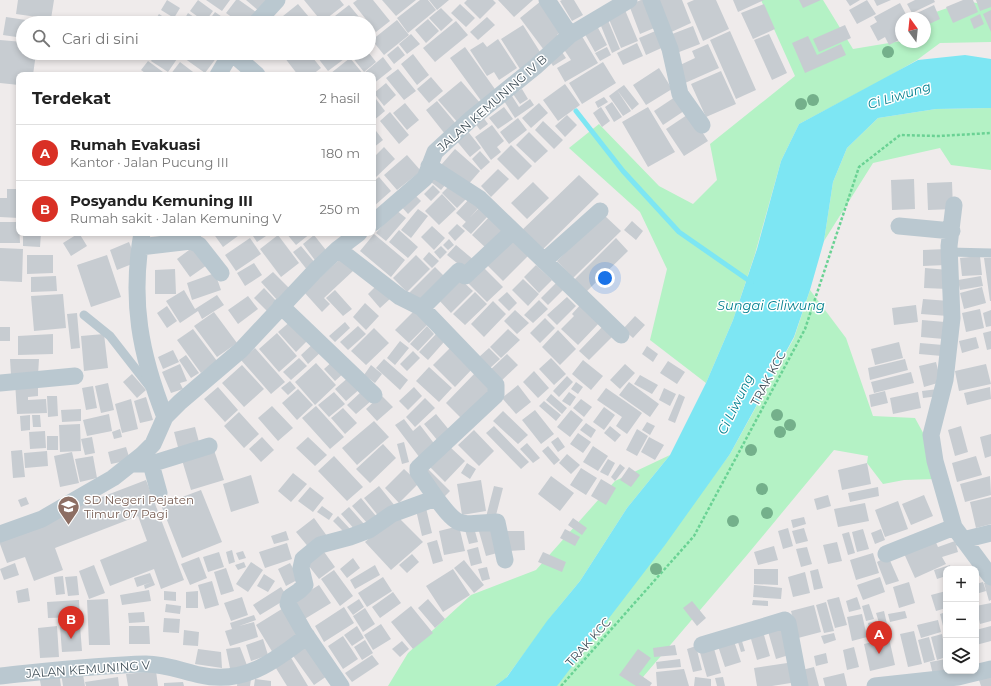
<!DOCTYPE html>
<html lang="id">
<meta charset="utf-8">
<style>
:root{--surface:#fff;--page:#f6f6f6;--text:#222;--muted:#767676;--line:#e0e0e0;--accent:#d93025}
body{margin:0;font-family:Montserrat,sans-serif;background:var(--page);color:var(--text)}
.controls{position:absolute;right:12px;bottom:12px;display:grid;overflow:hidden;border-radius:8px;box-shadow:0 2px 6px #0003}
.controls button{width:36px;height:36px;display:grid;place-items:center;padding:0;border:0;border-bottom:1px solid var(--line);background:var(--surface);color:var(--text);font:20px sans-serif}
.compass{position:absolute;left:895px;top:12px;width:36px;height:36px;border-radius:50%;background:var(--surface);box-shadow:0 2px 6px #0003;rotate:345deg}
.you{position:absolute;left:605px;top:278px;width:14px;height:14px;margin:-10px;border:3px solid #fff;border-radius:50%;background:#1a73e8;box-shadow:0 0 0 6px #1a73e833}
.badge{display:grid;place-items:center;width:26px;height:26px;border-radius:50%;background:var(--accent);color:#fff;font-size:13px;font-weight:700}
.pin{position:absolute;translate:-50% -33px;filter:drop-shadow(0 1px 2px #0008)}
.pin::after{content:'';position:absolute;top:21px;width:14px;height:12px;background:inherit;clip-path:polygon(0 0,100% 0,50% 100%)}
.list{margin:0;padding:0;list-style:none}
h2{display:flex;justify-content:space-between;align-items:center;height:52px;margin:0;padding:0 16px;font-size:17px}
h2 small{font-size:13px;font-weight:400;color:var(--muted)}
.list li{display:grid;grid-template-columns:26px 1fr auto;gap:12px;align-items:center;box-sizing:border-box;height:56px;padding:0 16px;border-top:1px solid var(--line)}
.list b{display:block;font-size:15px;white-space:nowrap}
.list p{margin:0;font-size:13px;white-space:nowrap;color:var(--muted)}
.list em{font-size:13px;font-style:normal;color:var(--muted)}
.icon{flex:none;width:22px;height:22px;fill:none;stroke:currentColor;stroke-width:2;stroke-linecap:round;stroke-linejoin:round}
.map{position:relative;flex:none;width:991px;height:686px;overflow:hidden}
.search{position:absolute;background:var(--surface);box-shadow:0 2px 6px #0003;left:16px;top:16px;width:360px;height:44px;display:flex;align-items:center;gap:10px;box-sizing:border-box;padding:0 14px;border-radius:22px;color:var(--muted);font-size:15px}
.panel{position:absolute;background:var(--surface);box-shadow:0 2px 6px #0003;left:16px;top:72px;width:360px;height:164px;border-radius:8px}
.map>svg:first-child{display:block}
.green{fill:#b4f2c5}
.water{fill:#7de6f3}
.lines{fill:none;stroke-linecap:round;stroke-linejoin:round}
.stream{stroke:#7de6f3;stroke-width:5}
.building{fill:#c7ccd1}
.path{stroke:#6ad294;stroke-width:2.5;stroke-dasharray:3 2;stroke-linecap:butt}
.service{stroke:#bac8d0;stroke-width:9}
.minor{stroke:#bac8d0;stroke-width:17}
.tree{fill:#74b08b}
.labels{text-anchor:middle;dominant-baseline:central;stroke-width:3;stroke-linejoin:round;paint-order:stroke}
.street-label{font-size:12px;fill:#42515a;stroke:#fff}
.education-label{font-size:12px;fill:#785e54;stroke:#fff;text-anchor:start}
.water-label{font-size:13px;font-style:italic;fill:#04808f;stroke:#fff}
</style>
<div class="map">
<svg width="991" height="686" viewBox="0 0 991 686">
<rect width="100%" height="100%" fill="#efebeb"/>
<path class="green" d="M761 0H823L853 49 901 41 925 42V18H919L967 1 991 6V42L940 43 917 60 886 78 799 124 781 161 755 254 733 320 706 383 650 340 667 269 640 212 569 148 599 124 659 186 693 204 717 180 710 144 795 76Z
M991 108V170L951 165 940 148 873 163 824 241 833 182 847 148 878 118 936 109Z
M810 290 846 338 873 416 915 418 927 440 936 479 904 480 883 484 867 463 868 456 834 450 747 555 643 677 648 686H556L730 454 794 338Z
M670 455 627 508 580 581 557 609 506 678 495 686H388L408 653 471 595 536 570 615 481Z"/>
<path class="water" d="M965 55 991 59V108L936 109 878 118 847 148 833 182 824 241 810 290 794 337 730 454 665 545 557 686H495L507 677 547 621 580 581 627 508 670 455 706 383 733 320 757 249 781 161 799 124 918 60Z"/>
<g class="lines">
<path class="stream" d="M576 111 623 171 679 232 751 282"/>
</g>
<path class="building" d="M18 0H54L51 19 16 14Z
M167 0 180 8 174 18 161 10Z
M198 0 213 11 205 22 190 11Z
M206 0H230L222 11Z
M236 0H239L256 12 248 23H240L226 13Z
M246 0H270L260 12Z
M304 0H340L344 5 322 22Z
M357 0H373L390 21 376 32 353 3Z
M382 0H416L396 16Z
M420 0H428L436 10 408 33 397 18Z
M429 0H449L437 10Z
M467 0H493L496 3 480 19 464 3Z
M498 0H533L514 17Z
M562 0H574L583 15 572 21 560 1Z
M641 0H649L659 26 640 34 629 5Z
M653 0H682L691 23 667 34Z
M694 0H716L729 29 703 41 687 3Z
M733 0H764L738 12Z
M799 0H821L803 8Z
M846 0H860L850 6Z
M867 0 876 14 857 24 849 10Z
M874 0H891L877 6Z
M915 0H934L935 2 912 13 907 4Z
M963 0H973L978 12 953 23 946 7Z
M976 0H991V7L980 11Z
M541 1 563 30 557 35 559 39 544 50 520 18Z
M900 3 908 18H901V39L889 45 885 37 878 41 870 26 877 22 874 17Z
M298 4 314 23H289L283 16Z
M460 4 475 18 466 27 451 13Z
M764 4 775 29 753 39 741 13Z
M349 5 364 23H326Z
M934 5 940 19 925 26V18H919L917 13Z
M441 8 453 20 441 31 429 18Z
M625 10 638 41 621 48 608 17Z
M991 10V32L983 14Z
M215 12 231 23H207Z
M188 13 203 23H182Z
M159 14 173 23H153Z
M980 14 984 24 974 29 970 19Z
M6 17 39 22V23H23V38L3 35Z
M487 17 495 25 478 40 470 32Z
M607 18 620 49 612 53 599 21Z
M428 19 439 31 426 43 415 30Z
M397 20 409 35 384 55 372 40Z
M456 21 468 35 435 62 423 48Z
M595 22 607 45 595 52 582 29Z
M523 25 542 55 520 69 501 39Z
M845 25 851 38 819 52 813 39Z
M693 26 700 44 674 54 667 36Z
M660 29 668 45 646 55 639 38Z
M730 31 756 90 736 99 710 40Z
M580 33 598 63 565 82 557 68 571 60 561 45Z
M411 34 420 44 407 54 399 44Z
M769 34 787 73 772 80 754 40Z
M808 36 817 55 841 44 846 55 805 73 792 43Z
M498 39 517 68 499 80 494 72 487 76 470 50 483 42 487 47Z
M0 40 23 42V53H36L33 75H19V85L0 83Z
M637 43 643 56 623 65 617 53Z
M708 44 719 68 685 83 678 66 695 58 692 51Z
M398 46 405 55 394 64 387 55Z
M465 47 497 92 482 102 450 58Z
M607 47 611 55 600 61 595 53Z
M560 49 566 58 553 66 547 56Z
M36 53H58V60L36 58Z
M156 53H168L177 59 168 72 151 61Z
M177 53H211L217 57 205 73Z
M281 53H309L321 68 312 75H298Z
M314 53H339L344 59 328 71Z
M357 53H369L376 62 364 72 352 57Z
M413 54 429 75 417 85 401 64Z
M383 57 392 69 373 84V75H366L364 73Z
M350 58 364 75H333L331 73Z
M148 61 163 72 161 75H148L141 70Z
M180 62 197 75H170Z
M603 62 616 83 582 104 569 83Z
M659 68 672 89 646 105 633 85Z
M398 69 416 91 404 100 386 78Z
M721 71 736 104 706 117 691 84Z
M431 77 443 91 429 103 417 89Z
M461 81 481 104 459 124 438 100Z
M386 83 396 95 384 106 374 93Z
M565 84 580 105 558 121 543 100Z
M624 85 639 104 632 110 617 90Z
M522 89 528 99 520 104 513 94Z
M617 90 631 111 623 116 609 96Z
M373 95 385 111 373 121Z
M678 95 687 109 663 125 654 111Z
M512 96 519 107 530 99 534 105 515 118 504 101Z
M604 97 608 102 598 108 595 102Z
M437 101 457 125 445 134 426 110Z
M612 102 622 117 614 122 605 107Z
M405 103 419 120 407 130 393 113Z
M539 103 548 113 531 128 522 118Z
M504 107 513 119 498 129 489 118Z
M601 107 610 121 602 127 593 113Z
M648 107 675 152 648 167 622 122Z
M390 112 409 135 399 144 380 121Z
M480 113 488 124 480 130 472 119Z
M690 113 708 141 684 156 666 129Z
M567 115 577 125 565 137 555 126Z
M518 118 527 130 509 144 500 132Z
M543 121 563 140 554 149 535 130Z
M492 125 504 141 497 147 501 152 491 160 475 137Z
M373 127 383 140 373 148Z
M466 129 481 148 470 157 455 139Z
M529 132 548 151 535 163 516 145Z
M511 145 532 166 518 180 497 159Z
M384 147 395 159 375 178 373 175V158Z
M455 149 480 171 466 187 441 165Z
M480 151 490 162 481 170 472 159Z
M407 155 421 171 397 190 384 175Z
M498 169 509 179 491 197 481 186Z
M439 174 450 179 441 190 431 182Z
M579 175 599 194 540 252 520 232Z
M379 177 391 191 373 207V182Z
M914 179 915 209 892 210 891 180Z
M453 182 469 196 457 208 442 193Z
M533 182 549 198 527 219 511 203Z
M952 182 953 209 928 210 927 183Z
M433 185 440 192 431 201 424 194Z
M7 189H19V218L0 217V198H7Z
M413 193 421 201 408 214 400 205Z
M442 194 456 209 439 225 425 211Z
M473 195 482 204 466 222 456 213Z
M480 207 489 215 471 234 462 226Z
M418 209 428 216 411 238 401 230Z
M396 210 406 218 386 241 376 233Z
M491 215 505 227 486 248 472 235Z
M604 215 621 231 573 278 557 261Z
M632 221 643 231 636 240 624 230Z
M0 222H19L20 243H0Z
M457 224 465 231 455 241 448 233Z
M432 226 445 238 434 250 421 237Z
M399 230 418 247 408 258 389 242Z
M23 233H41L40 247 23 246Z
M79 233 87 246 71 256 63 243Z
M162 233H201V237L163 240Z
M213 233H242L223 247Z
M251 233H268L269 234 257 242Z
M286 233H311L296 245Z
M374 234 405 260 391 277 360 251Z
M278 235 299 263 281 277 260 249Z
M314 235 329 254 317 263 303 244Z
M512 236 530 254 503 281 485 263Z
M250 238 261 254 236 271 225 255Z
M616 238 628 251 586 292 574 280Z
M449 239 454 245 448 250 443 245Z
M129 242 137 262 117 270 110 250Z
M456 245 475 261 467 271 447 255Z
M301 246 316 264 308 271 293 252Z
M441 246 447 252 440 259 434 252Z
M193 247 207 265 190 277 177 259Z
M0 248 23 249 22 282 0 281Z
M946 249V265L923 266V250Z
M429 252 439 261 432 268 423 259Z
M27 255H53V273L27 274Z
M107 255 121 297 91 307 77 265Z
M416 255 430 269 407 292 393 278Z
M980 256 982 275 962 276 960 258Z
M341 258 353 271 324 298 330 304 322 312 304 292Z
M984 258H991V301H990Z
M254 263 262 275 245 286 237 273Z
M481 265 503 287 487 302 465 280Z
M536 265 552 280 539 293 524 277Z
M435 267 446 278 420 303 409 293Z
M925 268 949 270 948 289 924 288Z
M175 269 176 294H155V270Z
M273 272 291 290 279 302 261 282Z
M215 273 221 290 192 300 187 283Z
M56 276 57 291 31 292V277Z
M981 276 983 286 960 290 958 280Z
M458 277 473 291 451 313 437 298Z
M523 279 539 294 528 306 512 290Z
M557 282 564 289 548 305 541 298Z
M378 284 391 298 380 308 368 294Z
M982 287 986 303 964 309 960 293Z
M264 288 279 304 270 314 254 298Z
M184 290 195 309 217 295 224 305 202 319 198 311 180 323 166 301Z
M335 290 352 309 343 316 326 298Z
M475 292 487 304 465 325 453 314Z
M507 292 517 303 509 311 498 300Z
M63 294 66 328 34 331 31 296Z
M248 296 258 309 238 324 228 310Z
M567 297 576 306 557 325 547 315Z
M923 299 949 301 948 316 921 314Z
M539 300 548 309 533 323 524 315Z
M493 301 506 314 484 337 471 324Z
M365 303 379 316 366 330 353 317Z
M581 304 600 322 578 345 561 329 574 316 572 314Z
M916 305 918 322 894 325 892 308Z
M167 306 177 321 167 328 157 313Z
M417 308 431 321 409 343 395 330Z
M980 309 984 328 966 332 962 313Z
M515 310 529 323 517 334 504 321Z
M991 310V326L986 327 983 313Z
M214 312 237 343 217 357 194 326Z
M77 313 80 348 71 349 67 314Z
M635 316 645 325 633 338 623 329Z
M545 318 555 328 540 343 530 333Z
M292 320 309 339 296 352 278 332Z
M922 320 945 322 944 339 921 337Z
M345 322 350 328 335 342 329 336Z
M606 323 616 333 589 360 579 351Z
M358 326 366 334 348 350 340 342Z
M427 326 434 334 418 351 410 344Z
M0 327H10V341H0Z
M374 328 389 343 366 365 351 351Z
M193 329 217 361 201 373 177 340Z
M508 329 520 340 501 358 490 347Z
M558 330 576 349 560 365 542 347Z
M991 331V349L987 350 983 333Z
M277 333 297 356 279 372 259 349Z
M53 334V354L18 355V336Z
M104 334 108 368 84 371 81 336Z
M436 334 444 342 428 360 419 352Z
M976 337 979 348 962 353 959 341Z
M400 341 409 348 395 365 387 358Z
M315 342 323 350 308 364 301 355Z
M899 342 903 358 875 365 871 349Z
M920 343 943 345 942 356 919 354Z
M452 346 474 367 455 387 433 365Z
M647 346 658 354 653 362 642 354Z
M255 348 285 382 271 394 241 360Z
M489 348 500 359 490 368 479 357Z
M173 350 179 362 163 369 158 357Z
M413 351 420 358 407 371 400 364Z
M507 354 518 365 499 383 488 372Z
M186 355 199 373 191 378 179 360Z
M299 358 307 366 291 380 283 372Z
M551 358 566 374 554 385 539 369Z
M10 359H39L38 375H11Z
M384 359 408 380 400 390 376 368Z
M905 359 908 370 870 380 868 368Z
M334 360 345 372 335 381 324 369Z
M583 360 603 376 591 390 572 374Z
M668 361 685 372 677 384 660 373Z
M936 362 941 382 924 387 919 366Z
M316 363 336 385 315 405 295 382Z
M180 364 187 381 180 383 183 389 171 393 162 372Z
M625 364 635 373 620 389 610 380Z
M986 364 991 384 959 391 955 371Z
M242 365 264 389 244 407 222 383Z
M371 365 382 374 375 383 364 375Z
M429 367 452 388 439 402 416 381Z
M534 371 549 388 538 398 523 382Z
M476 372 494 390 464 421 446 403Z
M911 372 914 383 874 393 871 382Z
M132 374 146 390 137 398 123 382Z
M640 375 658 385 652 394 634 384Z
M350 376 361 388 346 401 335 389Z
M567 376 573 382 559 397 553 391Z
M15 381 38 387V396L28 397V400L46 399 47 413 17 414Z
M290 381 296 388 288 395 281 388Z
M576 382 583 387 578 394 571 389Z
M629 382 659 404 650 417 619 395Z
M108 383 114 410 101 413 95 386Z
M518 385 531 402 516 414 502 398Z
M93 386 97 408 86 410 82 388Z
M218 387 238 410 225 422 204 399Z
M414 387 422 396 408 410 399 401Z
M990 387 991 399 967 405 964 393Z
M606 388 642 413 627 434 616 426 622 417 597 400Z
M664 388 676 394 670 406 659 400Z
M298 389 313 405 297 420 282 403Z
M938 389 939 396 923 398 922 391Z
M362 391 371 401 356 414 347 405Z
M885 391 888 403 871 407 869 395Z
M334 392 345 404 329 417 318 405Z
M569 392 576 397 570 406 562 401Z
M918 392 921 408 893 414 890 398Z
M551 394 567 408 562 414 546 400Z
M679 394 685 397 675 423 668 420Z
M381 395 393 407 377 421 366 409Z
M47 396H57L58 416 48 417Z
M146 397 153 420 140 423 134 401Z
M425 398 435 408 415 427 406 417Z
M131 399 138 429 122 433 115 404Z
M581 399 592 407 584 417 573 408Z
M544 401 561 415 556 421 539 406Z
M272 406 293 428 278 441 258 418Z
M316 406 344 437 330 449 302 418Z
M604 407 615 415 604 430 593 422Z
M343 408 357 423 345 434 331 418Z
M81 409V421L62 422 61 410Z
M535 410 554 434 541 444 522 420Z
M571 410 583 420 570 437 557 427Z
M503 411 528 435 518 444 493 421Z
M239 412 259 434 244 448 224 426Z
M109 414 112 431 87 436 83 420Z
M436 414 450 431 438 441 424 424Z
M30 415V430L21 431 20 416Z
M32 415H40L41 427H33Z
M404 419 413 431 420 425 436 446 420 458 395 425Z
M374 421 389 437 357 465 342 448Z
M647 422 655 426 650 435 642 430Z
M586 423 596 430 591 438 580 430Z
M80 424 81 451 60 452 59 425Z
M494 426 529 462 521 469 486 433Z
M610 426 621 435 615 442 604 433Z
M961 426 968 452 955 456 948 430Z
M195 427 200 446 179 451 174 432Z
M120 429 122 437 114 439 112 432Z
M637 429 648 436 637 456 626 450Z
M474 430 494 451 479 466 458 445Z
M45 431 46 448 30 449 29 432Z
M578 433 591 442 583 453 570 444Z
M991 434V456L985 458 980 437Z
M47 436H58V450H47Z
M92 437 95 453 85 455 81 439Z
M262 437 274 450 261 462 249 449Z
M308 437 327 455 315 466 296 448Z
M558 437 565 447 558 452 551 442Z
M649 437 664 445 655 460 641 452Z
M404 442 409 462 402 464 397 444Z
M527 443 540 458 533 463 520 449Z
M383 444 396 458 370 483 356 469Z
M548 446 560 460 554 465 542 451Z
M593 446 608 456 598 471 583 462Z
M126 447 130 460 111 464 108 452Z
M450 447 465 461 445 482 430 467Z
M22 450 25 477 13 478 11 451Z
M214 450 224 480 191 490 182 460Z
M47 451 48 466 25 468 24 453Z
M72 452 79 483 60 487 54 456Z
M567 454 580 465 571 474 559 463Z
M93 456 97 478 80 482 75 459Z
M334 456 363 487 347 501 318 471Z
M976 456 982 475 957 482 952 463Z
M608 459 615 463 608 476 600 472Z
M467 463 476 469 470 479 461 473Z
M867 463 871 484 842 490 838 470Z
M620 464 625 468 615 481 611 477Z
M426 467 450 491 444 497 420 473Z
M629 467 640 475 631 487 620 480Z
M581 468 597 478 586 495 570 485Z
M404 469 419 483 399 503 385 488Z
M293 473 307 484 291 502 278 491Z
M251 475 259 503 231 512 223 484Z
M551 476 574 493 560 511 538 494Z
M990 476 991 495 965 502 960 484Z
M601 479 616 488 606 505 591 496Z
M146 480 184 580 161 589 154 569 110 586 100 560 147 541 138 516 55 548 63 570 34 581 25 557 7 563 0 544V536Z
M481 480 486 511 462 515 457 484Z
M379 486 395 506 380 518 364 498Z
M494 486 503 488 495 519 486 517Z
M310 487 324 498 313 512 298 501Z
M878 487 879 496 850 502 848 493Z
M201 490 222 542 182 558 161 505Z
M828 495 831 506 817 510 814 499Z
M924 495 933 516 911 525 902 504Z
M26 497 29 504 21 507 18 500Z
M991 497V524L976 528 970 502Z
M361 498 376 516 367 523 352 506Z
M898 501 908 529 885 537 875 510Z
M865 503 869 521 838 527 834 509Z
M322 506 333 514 329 520 317 512Z
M349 507 364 524 356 531 341 514Z
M426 508 432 533 422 536 416 510Z
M396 515 423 542 391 570 365 542Z
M338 516 351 530 346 534 333 521Z
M804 517 806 524 793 528 791 520Z
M314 518 327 536 310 549 296 532Z
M573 518 587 528 582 535 568 525Z
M473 524 478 542 469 544 464 526Z
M494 524 501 552 486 556 478 528Z
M459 526 465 551 444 555 439 531Z
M788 528 793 546 783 549 778 531Z
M804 528 808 541 796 544 792 531Z
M565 529 580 537 575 546 560 538Z
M863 529 869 549 857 552 852 532Z
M881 529 885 540 875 544 871 533Z
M286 531 289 540 274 544 271 536Z
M505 531H524L525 550 506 551Z
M849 532 855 553 848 555 842 534Z
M933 536 938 547 955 541 958 552 942 557 946 564 915 578 902 549Z
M437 540 443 561 433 564 427 543Z
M837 542 842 561 828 564 823 545Z
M287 543 292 559 265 568 259 552Z
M774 546 778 560 758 565 754 552Z
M478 547 482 563 471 566 467 550Z
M807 547 812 564 801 567 796 549Z
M322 549 335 567 319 579 305 561Z
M232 550 235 562 229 564 226 552Z
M243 551 246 558 239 560 236 553Z
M219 552 224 567 208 572 203 557Z
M543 552 566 562 562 572 538 562Z
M873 553 879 573 856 580 850 560Z
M412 554 419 562 407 573 399 565Z
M888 556 899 581 886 585 877 562Z
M199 557 207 578 190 585 181 564Z
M353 558 360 568 347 578 340 569Z
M464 560 484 585 474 593 454 568Z
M244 562 246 567 238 570 235 565Z
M251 562 263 570 248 592 236 584Z
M15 563 19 575 4 580 0 569Z
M290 563 299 579 286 586 278 569Z
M94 565 105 593 89 599 79 571Z
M375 565 380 575 355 589 350 580Z
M950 565 951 569H946V576L937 579 934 570Z
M487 567 490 579 482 581 478 569Z
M226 568 234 591 221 595 214 572Z
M453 569 470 595 443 612 426 586Z
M754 569H778V585L754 584Z
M818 569 823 588 814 590 810 571Z
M334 570 353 596 340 606 321 579Z
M805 572 810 593 793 597 788 577Z
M150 573 155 585 145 589 144 585 152 582 137 587 134 578Z
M264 574 275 581 268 592 257 586Z
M63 576 65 594 56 595 54 577Z
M77 576 79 595 68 596 65 577Z
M383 577 392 591 367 607 358 593Z
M880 577 885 592 863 600 857 585Z
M212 581 219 605 205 609 198 585Z
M991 581V600L989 601 984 583Z
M909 582 915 603 899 608 893 587Z
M983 582 986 591 976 594V584Z
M319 585 331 603 303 620 292 602Z
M754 585 782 588 781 599 753 597Z
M281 587 288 598 260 615 253 605Z
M28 588 30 601 18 603 16 591Z
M149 590 151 601 122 605 120 595Z
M164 591 176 592V601L164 600Z
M198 591V608H186V592Z
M946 591V608L936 611 931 595Z
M393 592 401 603 380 618 372 607Z
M242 597 248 615 231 621 224 603Z
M839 597 847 625 835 628 827 600Z
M857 597 861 609 849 612 846 601Z
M108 599 110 645H89L87 600Z
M359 599 364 607 353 615 347 607Z
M428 599 445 619 435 628 418 608Z
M79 600 80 617 48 618 47 602Z
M753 600 768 601V606L752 605Z
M692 601 706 618 697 626 683 608Z
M826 602 834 631 824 633 816 605Z
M991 603V621L980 624 976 606Z
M166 604 181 606 180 614 165 612Z
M869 604 874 619 866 621 862 606Z
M814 605 821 632 798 638 791 611Z
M411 606 433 633 413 649 391 622Z
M285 607 303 634 273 653 256 625Z
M344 607 354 623 324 642 315 626Z
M365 608 375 624 363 632 353 616Z
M884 611 887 624 880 626 876 613Z
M905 611 907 618 890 622 888 614Z
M144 612 145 622 129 623 128 613Z
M946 612V630H944L940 614Z
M862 614 867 637 852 641 847 617Z
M254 615 256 620 239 626 254 622 258 637 230 646 225 631 232 629 230 623Z
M164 618 180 619 179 633 163 632Z
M938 620 941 632 921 638 917 625Z
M876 621 878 630 870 632 868 623Z
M783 623 792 654 776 659 767 628Z
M381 624 391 639 373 650 364 635Z
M80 625 82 651 62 652 60 627Z
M57 626 59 657 40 658 38 628Z
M129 626H149L150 644H129Z
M357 626 364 638 352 646 344 635Z
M991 626V641L976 645V630Z
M762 628 770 656 757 660 749 632Z
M184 630 199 632 198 646 183 645Z
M914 631 922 664 908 667 900 634Z
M834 633 836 640 824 644 821 636Z
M942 634 946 657 937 660 931 637Z
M343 636 358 659 343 669 328 646Z
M929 637 935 660 924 663 918 640Z
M741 638 745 651 741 652 737 639Z
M889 638 895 665 870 671 864 644Z
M263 639 268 655 251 661 246 645Z
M365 640 373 653 362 660 354 647Z
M402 641 409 649 400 657 392 649Z
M734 641 741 662 725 667 718 646Z
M304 643 327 676 314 685 291 653Z
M675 645 677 655 654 657 653 648Z
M713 645 721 673 707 677 699 649Z
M696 646 702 670 693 672 687 649Z
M240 647 248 668 231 673 226 649Z
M854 647 859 667 847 670 843 650Z
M198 649 221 652 222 668 195 664Z
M638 649 651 658 639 674 652 683 650 686H636L619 675Z
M826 653 828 663 816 666 814 656Z
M372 655 379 664 352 682 345 673Z
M290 656 308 686H287L274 665Z
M680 659 681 667 657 669 656 662Z
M946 659V671L934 679 930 662Z
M794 662 797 682 772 686H757L754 668Z
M814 667 819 686H805L802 670Z
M82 669 85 686H63L61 673Z
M684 669 689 686H657L656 672Z
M156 671 158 686H128L126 674Z
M59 672 61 686H41L39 675Z
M844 673 847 686H825L823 678Z
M991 674V686H981L978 677Z
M118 677 119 686H86L85 682Z
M238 677 251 679 250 686H237Z
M695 677 711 679V686H694Z
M723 677 725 686H717L715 678Z
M255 679 271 681V686H254Z
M183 682 184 686H164V683Z"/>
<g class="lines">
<path class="path" d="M561 686 694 536 805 329 859 167 900 135 939 136 991 133"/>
<path class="service" d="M949 252 991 253
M84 315 110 336 149 386"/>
<path class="minor" d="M547 0 570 35
M651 0 670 49 680 94 702 125
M256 23 277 0
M232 53 257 75
M218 75 231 53
M429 166 480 199 621 335
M954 205 949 246 952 318 945 380 931 435 935 461 954 527 991 577
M373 223 425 178 435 152 472 118 535 67 570 35 629 0
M899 226 952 231
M142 233C130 300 140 354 165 417
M140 247 191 241 199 245 221 273
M338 249 400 297 422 308 496 385V395L418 468V472L436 498 392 514 369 530 350 537 320 545 303 559 301 568 305 585 299 591 290 597 288 604 304 632 341 686
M544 261 600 211
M281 306 374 395
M422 308 459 271 465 276 513 231
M0 383 75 376
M131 464H151L209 446
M151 464 159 493
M436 498C460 530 458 524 497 522L505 560
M0 534 42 519 113 478 142 455 153 444 165 417 180 402 241 350 315 271 338 249 359 233
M963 540 991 533
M886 554 954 527
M702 645 785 620 788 623 800 686
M0 676C49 671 97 665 146 664 165 664 182 671 200 675 243 685 274 662 307 636
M875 686 958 677 991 669"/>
</g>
<g class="tree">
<circle cx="888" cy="52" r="6"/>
<circle cx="813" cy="100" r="6"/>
<circle cx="801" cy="104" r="6"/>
<circle cx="777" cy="415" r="6"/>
<circle cx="790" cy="425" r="6"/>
<circle cx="780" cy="432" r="6"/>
<circle cx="751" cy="450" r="6"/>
<circle cx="762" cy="489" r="6"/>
<circle cx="767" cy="513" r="6"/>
<circle cx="733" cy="521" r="6"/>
<circle cx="656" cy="569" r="6"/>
</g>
<defs>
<symbol id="school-pin" viewBox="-11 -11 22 30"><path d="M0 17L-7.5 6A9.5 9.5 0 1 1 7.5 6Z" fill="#8d6e63" stroke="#fff"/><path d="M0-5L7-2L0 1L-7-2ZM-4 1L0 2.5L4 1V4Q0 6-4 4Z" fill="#fff"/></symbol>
</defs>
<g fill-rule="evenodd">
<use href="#school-pin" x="56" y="494" width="25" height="34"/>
</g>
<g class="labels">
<g class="street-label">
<text transform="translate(492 103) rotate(-41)">JALAN KEMUNING IV B</text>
<text transform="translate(768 378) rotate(-62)">TRAK KCC</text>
<text transform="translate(588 642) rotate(-48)">TRAK KCC</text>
<text transform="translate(88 669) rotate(-4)">JALAN KEMUNING V</text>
</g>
<g class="education-label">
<text x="84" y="499">SD Negeri Pejaten<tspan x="84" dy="14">Timur 07 Pagi</tspan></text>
</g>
<g class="water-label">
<text transform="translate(899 95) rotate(-17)">Ci Liwung</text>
<text x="771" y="305">Sungai Ciliwung</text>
<text transform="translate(735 404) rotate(-64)">Ci Liwung</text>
</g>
</g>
</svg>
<div class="controls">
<button>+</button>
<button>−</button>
<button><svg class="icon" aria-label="layers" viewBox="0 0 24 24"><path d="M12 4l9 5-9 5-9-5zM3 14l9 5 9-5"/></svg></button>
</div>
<svg class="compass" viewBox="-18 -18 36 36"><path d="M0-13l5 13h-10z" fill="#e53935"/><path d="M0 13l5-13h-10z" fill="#767676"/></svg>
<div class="you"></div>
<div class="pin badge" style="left:879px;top:654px">A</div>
<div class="pin badge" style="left:71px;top:639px">B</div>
<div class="search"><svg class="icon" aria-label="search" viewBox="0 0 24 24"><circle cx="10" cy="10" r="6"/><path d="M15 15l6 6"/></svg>Cari di sini</div>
<section class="panel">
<h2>Terdekat<small>2 hasil</small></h2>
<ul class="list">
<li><span class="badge">A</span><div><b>Rumah Evakuasi</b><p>Kantor · Jalan Pucung III</p></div><em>180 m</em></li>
<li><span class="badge">B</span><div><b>Posyandu Kemuning III</b><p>Rumah sakit · Jalan Kemuning V</p></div><em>250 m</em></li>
</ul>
</section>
</div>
